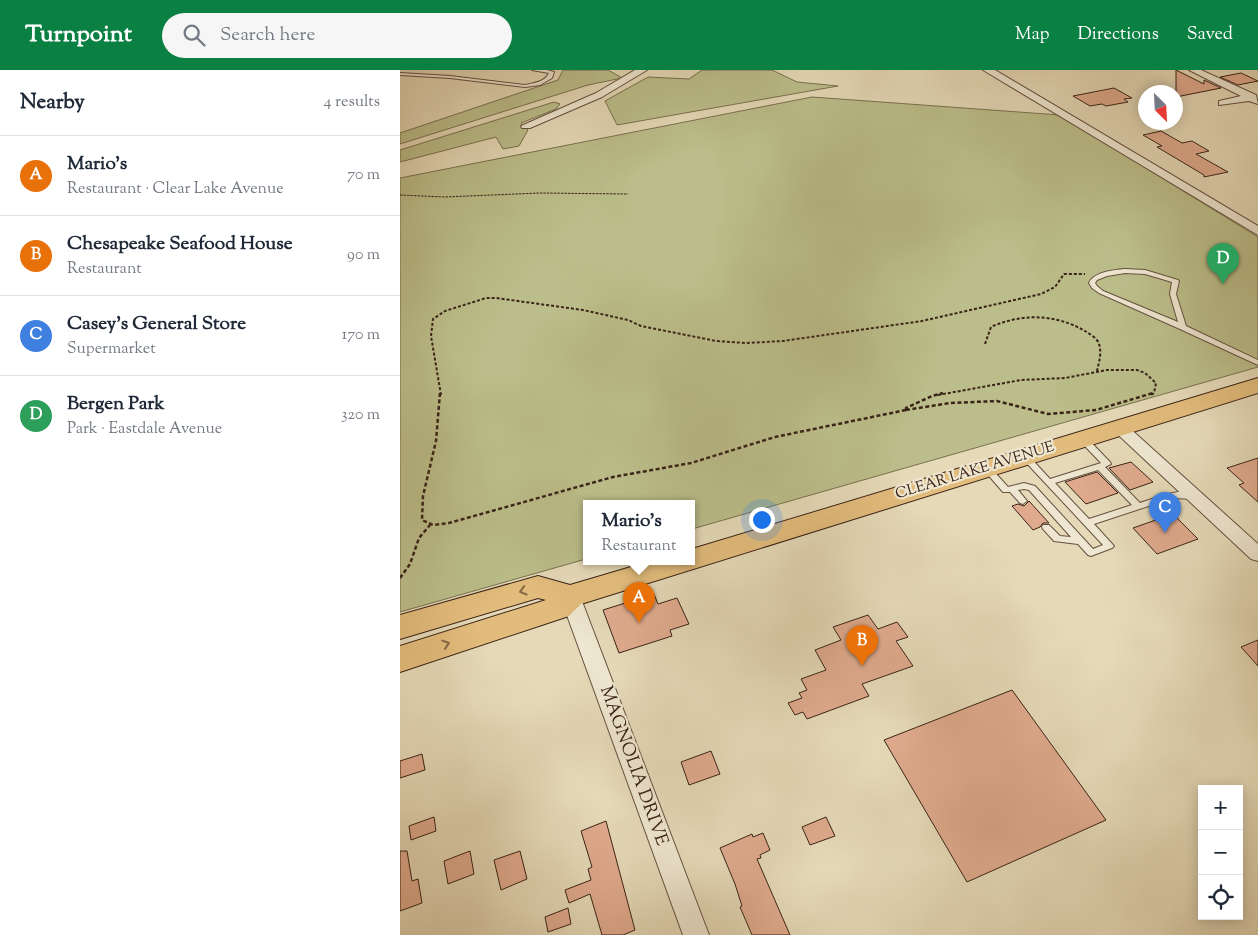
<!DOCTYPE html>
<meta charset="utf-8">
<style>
:root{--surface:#fff;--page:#f6f6f7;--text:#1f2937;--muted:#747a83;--line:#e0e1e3;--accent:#0b8043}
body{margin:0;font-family:"Sorts Mill Goudy",serif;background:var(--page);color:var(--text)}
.controls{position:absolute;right:15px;bottom:15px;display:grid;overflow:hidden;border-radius:0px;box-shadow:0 2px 12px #0003}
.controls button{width:45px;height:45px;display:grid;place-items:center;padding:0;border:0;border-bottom:1px solid var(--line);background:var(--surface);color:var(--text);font:25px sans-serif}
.compass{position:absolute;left:738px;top:15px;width:45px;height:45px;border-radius:50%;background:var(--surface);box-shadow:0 2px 12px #0003;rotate:156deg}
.you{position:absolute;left:361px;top:449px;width:18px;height:18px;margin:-12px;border:4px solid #fff;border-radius:50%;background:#1a73e8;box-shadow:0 0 0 8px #1a73e833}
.badge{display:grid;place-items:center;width:32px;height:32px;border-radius:50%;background:var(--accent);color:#fff;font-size:16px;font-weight:700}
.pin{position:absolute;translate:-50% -41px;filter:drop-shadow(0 1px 2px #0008)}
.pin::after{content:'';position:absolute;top:26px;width:18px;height:15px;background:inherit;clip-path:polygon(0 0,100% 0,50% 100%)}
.popup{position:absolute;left:183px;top:430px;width:112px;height:65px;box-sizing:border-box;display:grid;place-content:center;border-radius:0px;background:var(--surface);filter:drop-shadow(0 1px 4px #0005);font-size:16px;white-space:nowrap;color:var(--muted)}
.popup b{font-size:19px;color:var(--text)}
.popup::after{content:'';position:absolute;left:50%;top:100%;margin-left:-10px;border:10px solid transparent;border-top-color:var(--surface)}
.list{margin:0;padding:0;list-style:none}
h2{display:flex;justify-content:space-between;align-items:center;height:65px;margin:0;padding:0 20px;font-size:21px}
h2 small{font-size:16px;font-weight:400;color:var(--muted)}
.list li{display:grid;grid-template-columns:32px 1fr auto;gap:15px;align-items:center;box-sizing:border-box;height:80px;padding:0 20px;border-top:1px solid var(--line)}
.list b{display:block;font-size:19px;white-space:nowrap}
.list p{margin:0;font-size:16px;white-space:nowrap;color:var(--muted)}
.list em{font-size:16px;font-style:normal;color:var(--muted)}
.icon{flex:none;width:28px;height:28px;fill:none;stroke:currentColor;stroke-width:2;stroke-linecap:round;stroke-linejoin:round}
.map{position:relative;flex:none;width:858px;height:865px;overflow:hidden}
header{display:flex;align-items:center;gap:30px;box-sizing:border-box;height:70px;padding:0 25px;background:var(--accent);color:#fff}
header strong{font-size:24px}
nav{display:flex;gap:28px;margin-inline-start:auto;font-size:18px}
.search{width:350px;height:45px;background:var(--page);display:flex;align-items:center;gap:12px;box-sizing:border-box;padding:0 18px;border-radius:28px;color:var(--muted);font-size:19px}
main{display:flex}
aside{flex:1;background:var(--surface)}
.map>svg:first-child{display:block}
.green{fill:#bbbe8a;stroke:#7a7051}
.building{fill:#dfaa8d;stroke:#3a2318}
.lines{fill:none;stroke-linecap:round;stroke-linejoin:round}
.service-casing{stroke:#655040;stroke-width:2}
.minor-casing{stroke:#655040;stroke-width:2}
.primary-casing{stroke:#3a2318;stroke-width:2}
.path-far2{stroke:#3a2318;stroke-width:1;stroke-dasharray:2.5 1;stroke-linecap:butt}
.path-far1{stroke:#3a2318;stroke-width:2;stroke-dasharray:3 2;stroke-linecap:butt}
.path{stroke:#3a2318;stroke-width:2.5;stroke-dasharray:4 2.5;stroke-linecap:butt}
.service{fill:#eee6d0;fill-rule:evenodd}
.minor{fill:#eee6d0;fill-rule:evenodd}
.primary{fill:#e2bc7c;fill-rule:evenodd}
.oneway{stroke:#866845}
.labels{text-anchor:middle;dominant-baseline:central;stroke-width:4.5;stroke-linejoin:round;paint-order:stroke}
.street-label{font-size:15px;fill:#3a2318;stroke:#eee6d0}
.near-street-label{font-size:18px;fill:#3a2318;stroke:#eee6d0}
</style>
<header>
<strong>Turnpoint</strong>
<div class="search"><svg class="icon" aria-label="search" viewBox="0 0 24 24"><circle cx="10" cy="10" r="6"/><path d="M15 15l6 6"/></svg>Search here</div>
<nav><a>Map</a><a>Directions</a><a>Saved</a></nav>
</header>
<main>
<aside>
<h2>Nearby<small>4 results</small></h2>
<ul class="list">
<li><span class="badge" style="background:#e8710a">A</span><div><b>Mario's</b><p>Restaurant · Clear Lake Avenue</p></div><em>70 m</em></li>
<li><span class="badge" style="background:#e8710a">B</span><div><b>Chesapeake Seafood House</b><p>Restaurant</p></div><em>90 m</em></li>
<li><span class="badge" style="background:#3f7fe0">C</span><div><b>Casey's General Store</b><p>Supermarket</p></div><em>170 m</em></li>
<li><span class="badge" style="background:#2e9e5b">D</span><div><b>Bergen Park</b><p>Park · Eastdale Avenue</p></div><em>320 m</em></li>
</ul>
</aside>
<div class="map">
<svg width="858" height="865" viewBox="0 0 858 865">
<rect width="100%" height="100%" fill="#e5d9b7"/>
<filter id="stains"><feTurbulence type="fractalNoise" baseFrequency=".004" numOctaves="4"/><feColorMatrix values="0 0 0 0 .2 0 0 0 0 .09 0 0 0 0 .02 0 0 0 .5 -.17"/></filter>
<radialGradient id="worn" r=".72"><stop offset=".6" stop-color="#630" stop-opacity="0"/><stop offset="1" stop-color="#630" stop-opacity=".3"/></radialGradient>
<path class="green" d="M163 0H208L222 8 188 15 0 74V63L158 10Z
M302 0H372L397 12 438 16 217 55 205 31 248 7 289 9Z
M412 27 660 45 858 167V297L292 459V434H186V489L0 542V108Z
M154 32 160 34 156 39 121 53 128 60 119 76 103 79 96 67 0 92V80Z"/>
<path class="building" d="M776 0 804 14V10L821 18 776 27Z
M841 3 858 11 838 15 820 7Z
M714 18 732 28 724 29 728 32 706 36 702 34 690 36 673 26Z
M761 61 782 73 792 71 809 81 796 84 828 102 804 107V105L757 77 762 76 743 65Z
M858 388V432L839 415 844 413 827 398Z
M731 392 753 412 730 420 709 398Z
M697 402 718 423 686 434 665 412Z
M629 431 649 453H643L640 457 633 460 612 436 618 434 624 436Z
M773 444 798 469 757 484 733 458Z
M254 524 258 534 277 528 289 554 270 560 272 566 219 583 203 540Z
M468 545 478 559 497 552 508 567 496 571 513 596 462 614 469 626 407 649 403 642 395 645 388 633 402 628 399 623 407 620 401 609 426 600 415 580 441 570 433 557Z
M858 570V596L841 577Z
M612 620 706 750 567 812 484 670Z
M311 681 320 704 289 715 281 692Z
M22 684 25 700 0 708V691Z
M34 747 36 761 11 770 9 756Z
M426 747 435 766 410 775 402 757Z
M206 751 235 860 223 865H202L190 824 169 833 165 820 191 810 188 799 192 797 181 761Z
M363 763 370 780 360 785 361 788 357 789 390 865H352L340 837 342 836 335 814 320 778 352 764 353 767Z
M0 781H7L12 811 18 809 22 833 0 841Z
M70 781 74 804 48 814 44 791Z
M120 781 127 809 101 820 94 790Z
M168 838 171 854 148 862 145 847Z"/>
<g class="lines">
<defs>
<path id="service" d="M132 0H147L154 2 152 8 140 15 125 17 50 8 0 5V3L50 6 125 15C134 13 145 12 149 3Z
M725 199 745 200 778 210 779 211 776 224 786 256 858 290V295L780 259 699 223 692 218 689 213C694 202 713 200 725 199ZM725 203 745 204 772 212 770 224 778 252 703 221 697 216 695 213 697 210 707 206Z
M682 365 685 366 710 392 711 394 705 397 740 433C755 428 785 415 798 426L794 429 773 428 694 454 714 476 712 478 691 486 688 485 678 474 654 471 643 459 642 457 643 455H649L660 466 671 467 629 420 624 419 618 420 627 431 623 434 620 433 610 422H603L582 398 583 396H589L608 417 624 413 635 416 693 479 703 475 620 386 624 383 627 384 650 409 701 393 679 370 678 368ZM698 400 732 435 689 449 655 413Z"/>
<path id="minor" d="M235 0H247L202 27 130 58H122L121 56 196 23Z
M583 0H595L858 156V165Z
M789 0H801L856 25 858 34 849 31 819 35V31L841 26Z
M719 352 725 354 858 474V491L851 489 713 360 711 357 713 354Z
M170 519 177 521 180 526 309 865H283L160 526 163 521Z"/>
<path id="primary" d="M858 308V323L181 534 169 546 0 602V576L146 530 138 528 0 569V545L138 506 170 515 248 492H292V479Z"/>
</defs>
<use href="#service" class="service-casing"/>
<use href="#minor" class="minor-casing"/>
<use href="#primary" class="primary-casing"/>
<path class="path-far2" d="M0 125 44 127 140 123 228 124"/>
<path class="path-far1" d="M585 274 591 257C622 243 656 244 685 261 690 264 698 269 699 274 702 283 699 292 697 301
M41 325 31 266 33 249 45 241 86 228H96L183 240 228 250 241 256 316 271 346 273 383 271 522 251 641 224 655 217 664 204H685
M538 325 621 310 665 308 707 300H737L745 303 756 313 754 323 751 325"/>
<path class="path" d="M40 323 36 371 23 426 22 450 33 455 49 453 213 407 291 393 375 367 506 340
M506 340V338L532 326 543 323
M506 340 550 333 597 331 648 344 696 340 753 323
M0 508 10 494 19 468 30 455"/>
<use href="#service" class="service"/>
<use href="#minor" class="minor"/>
<use href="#primary" class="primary"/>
</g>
<defs><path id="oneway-chevron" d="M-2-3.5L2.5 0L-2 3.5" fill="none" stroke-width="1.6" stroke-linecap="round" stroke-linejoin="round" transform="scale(1.25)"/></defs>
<g class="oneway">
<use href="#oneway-chevron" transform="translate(123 521) rotate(164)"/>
<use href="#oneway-chevron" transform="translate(46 574) rotate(-18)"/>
</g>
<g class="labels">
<g class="street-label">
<text transform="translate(575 401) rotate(-17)">CLEAR LAKE AVENUE</text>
</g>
<g class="near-street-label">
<text transform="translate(233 696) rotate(70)">MAGNOLIA DRIVE</text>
</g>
</g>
<rect width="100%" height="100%" filter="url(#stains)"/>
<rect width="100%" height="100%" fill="url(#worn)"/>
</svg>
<div class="controls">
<button>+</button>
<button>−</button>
<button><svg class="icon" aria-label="locate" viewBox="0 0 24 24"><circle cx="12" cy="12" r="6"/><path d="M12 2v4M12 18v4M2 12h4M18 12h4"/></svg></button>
</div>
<svg class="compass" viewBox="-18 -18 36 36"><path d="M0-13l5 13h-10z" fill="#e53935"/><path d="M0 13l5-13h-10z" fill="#747a83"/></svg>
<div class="you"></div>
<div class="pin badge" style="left:239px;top:553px;background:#e8710a">A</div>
<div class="popup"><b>Mario's</b>Restaurant</div>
<div class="pin badge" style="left:462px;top:596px;background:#e8710a">B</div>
<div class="pin badge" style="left:765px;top:463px;background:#3f7fe0">C</div>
<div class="pin badge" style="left:823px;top:214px;background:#2e9e5b">D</div>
</div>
</main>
